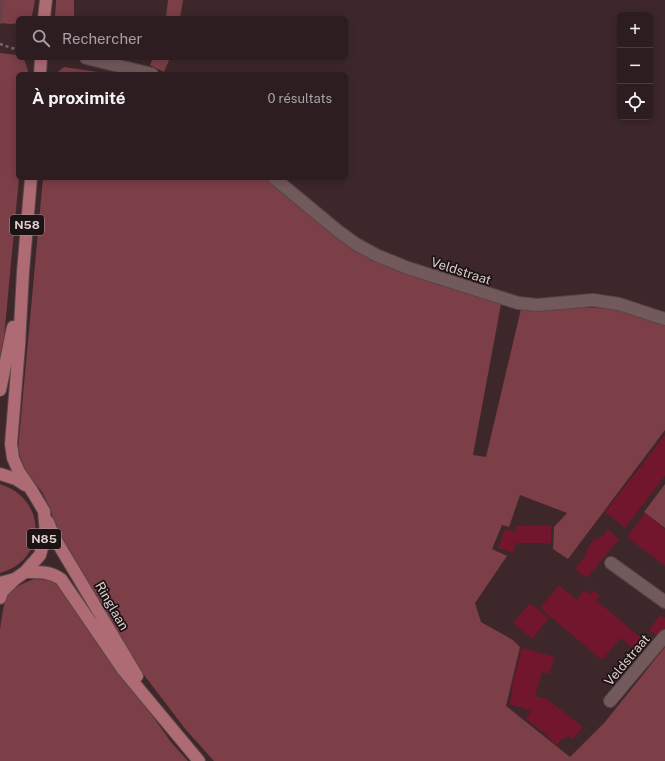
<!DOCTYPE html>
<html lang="fr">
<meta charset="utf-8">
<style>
:root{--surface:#2e1d20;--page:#3a2a2d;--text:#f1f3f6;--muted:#a7a2a5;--line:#493b3e}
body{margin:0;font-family:"Public Sans",sans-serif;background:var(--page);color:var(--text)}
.controls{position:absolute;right:12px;top:12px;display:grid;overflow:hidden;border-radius:6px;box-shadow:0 2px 10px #0003}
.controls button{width:36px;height:36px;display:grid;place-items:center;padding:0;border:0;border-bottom:1px solid var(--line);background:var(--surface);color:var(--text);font:20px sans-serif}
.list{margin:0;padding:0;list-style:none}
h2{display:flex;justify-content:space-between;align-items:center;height:52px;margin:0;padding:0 16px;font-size:17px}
h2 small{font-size:13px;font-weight:400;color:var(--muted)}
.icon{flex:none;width:22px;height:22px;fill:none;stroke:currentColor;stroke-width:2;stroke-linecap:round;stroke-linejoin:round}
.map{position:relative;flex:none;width:665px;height:761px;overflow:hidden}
.search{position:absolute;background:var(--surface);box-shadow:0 2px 10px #0003;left:16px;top:16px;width:332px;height:44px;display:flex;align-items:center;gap:10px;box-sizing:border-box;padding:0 14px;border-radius:6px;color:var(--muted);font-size:15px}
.panel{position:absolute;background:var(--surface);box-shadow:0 2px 10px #0003;left:16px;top:72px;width:332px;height:108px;border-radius:6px}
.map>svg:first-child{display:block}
.green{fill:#7c3e47}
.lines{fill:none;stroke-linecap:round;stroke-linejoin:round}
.stream{stroke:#68424b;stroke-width:4}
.building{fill:#71162d}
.minor-casing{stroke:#584547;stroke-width:14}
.major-casing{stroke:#584547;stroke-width:14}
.path{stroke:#796668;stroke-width:2.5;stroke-dasharray:3 3;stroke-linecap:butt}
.minor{stroke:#72595b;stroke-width:12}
.major{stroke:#af6b74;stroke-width:12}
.labels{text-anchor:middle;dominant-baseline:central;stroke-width:3.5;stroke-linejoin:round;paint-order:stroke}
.shield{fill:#1e1314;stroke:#a49697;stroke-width:1}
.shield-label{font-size:12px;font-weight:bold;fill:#ddcecf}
.street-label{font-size:13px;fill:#ddcecf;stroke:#1e1314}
</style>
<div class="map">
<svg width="665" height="761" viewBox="0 0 665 761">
<rect width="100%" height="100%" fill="#3d272a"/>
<path class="green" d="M0 0H35L32 16 30 18H18V23L11 24 0 23Z
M56 0H74V18H55Z
M168 0H183L180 18H166Z
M0 53 17 55 18 58 24 59 28 71V74H18V178H19L4 338 0 356Z
M153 58H170L164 72 150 65Z
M64 67 112 74H55Z
M43 178H269L375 260 415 277 501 304 473 455 486 457 521 309C575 306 613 304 665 323V430L568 559 553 549 554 527 567 513 520 495 509 527 502 525 492 549 507 556 475 603 481 622 513 640 520 647 506 706 570 757 605 722 665 647V761H214L186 730 144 675 113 627 56 530 50 508 42 492 30 477 23 465 18 449Z
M0 484C47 498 48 560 0 573Z
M665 484V528L644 512Z
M34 579 50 580 63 590 171 742 188 761H0V630C1 623 4 600 7 596 13 587 24 583 34 579Z"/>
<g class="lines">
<path class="stream" d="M0 22 2 0"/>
</g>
<path class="building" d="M665 435V476L625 528 605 512Z
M645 513 665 529V566L627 537Z
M551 525V544L544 543H516L513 553 498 548 505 529 516 532V526Z
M608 529 619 539 587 578 575 569 588 552 586 551 595 538 598 540 602 535 603 536Z
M559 585 577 600 584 590 590 595 593 590 600 596 596 600 641 638 633 648 621 638 602 660 540 608Z
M530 603 549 618 532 639 513 623Z
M660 615 665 618V631L660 638 649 630Z
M522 648 555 657 549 674 542 672 535 696 547 699 583 727 573 739 568 735 564 739 563 738 557 745 547 737 548 736 526 719 531 711 509 704 513 690 511 689Z"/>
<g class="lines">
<defs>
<path id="minor" d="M86 58 152 74
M274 178 338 231 356 244 376 255 408 268 518 303 537 305 593 300 619 304 665 319
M611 563 665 602
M610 701 665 636"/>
<path id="major" d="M44 18 46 0
M40 74 41 58
M0 390 13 327
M0 474 16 479 25 485
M48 522 54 537 137 676
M25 572C39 572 49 571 61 579L124 671 199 761
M0 583 15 579 25 572 40 555 46 534 44 511 32 491 19 472 13 458 11 444 19 346 23 272 31 178
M0 598 2 592 15 579"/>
</defs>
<use href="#minor" class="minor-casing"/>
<use href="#major" class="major-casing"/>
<path class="path" d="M0 44 15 49H18"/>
<use href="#minor" class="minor"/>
<use href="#major" class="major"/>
</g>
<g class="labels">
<g class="shield">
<rect x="10" y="215" width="34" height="20" rx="3"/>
<rect x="27" y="529" width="34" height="20" rx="3"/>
</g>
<g class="shield-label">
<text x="27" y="225">N58</text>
<text x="44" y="539">N85</text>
</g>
<g class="street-label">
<text transform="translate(461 271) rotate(18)">Veldstraat</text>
<text transform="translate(112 606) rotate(60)">Ringlaan</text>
<text transform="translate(627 660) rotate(-50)">Veldstraat</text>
</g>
</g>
</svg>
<div class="controls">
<button>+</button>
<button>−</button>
<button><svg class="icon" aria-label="locate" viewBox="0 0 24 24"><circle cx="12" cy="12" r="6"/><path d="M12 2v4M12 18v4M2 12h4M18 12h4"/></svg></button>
</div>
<div class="search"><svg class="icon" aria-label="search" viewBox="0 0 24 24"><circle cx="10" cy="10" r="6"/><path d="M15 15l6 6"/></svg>Rechercher</div>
<section class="panel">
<h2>À proximité<small>0 résultats</small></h2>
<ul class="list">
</ul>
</section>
</div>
